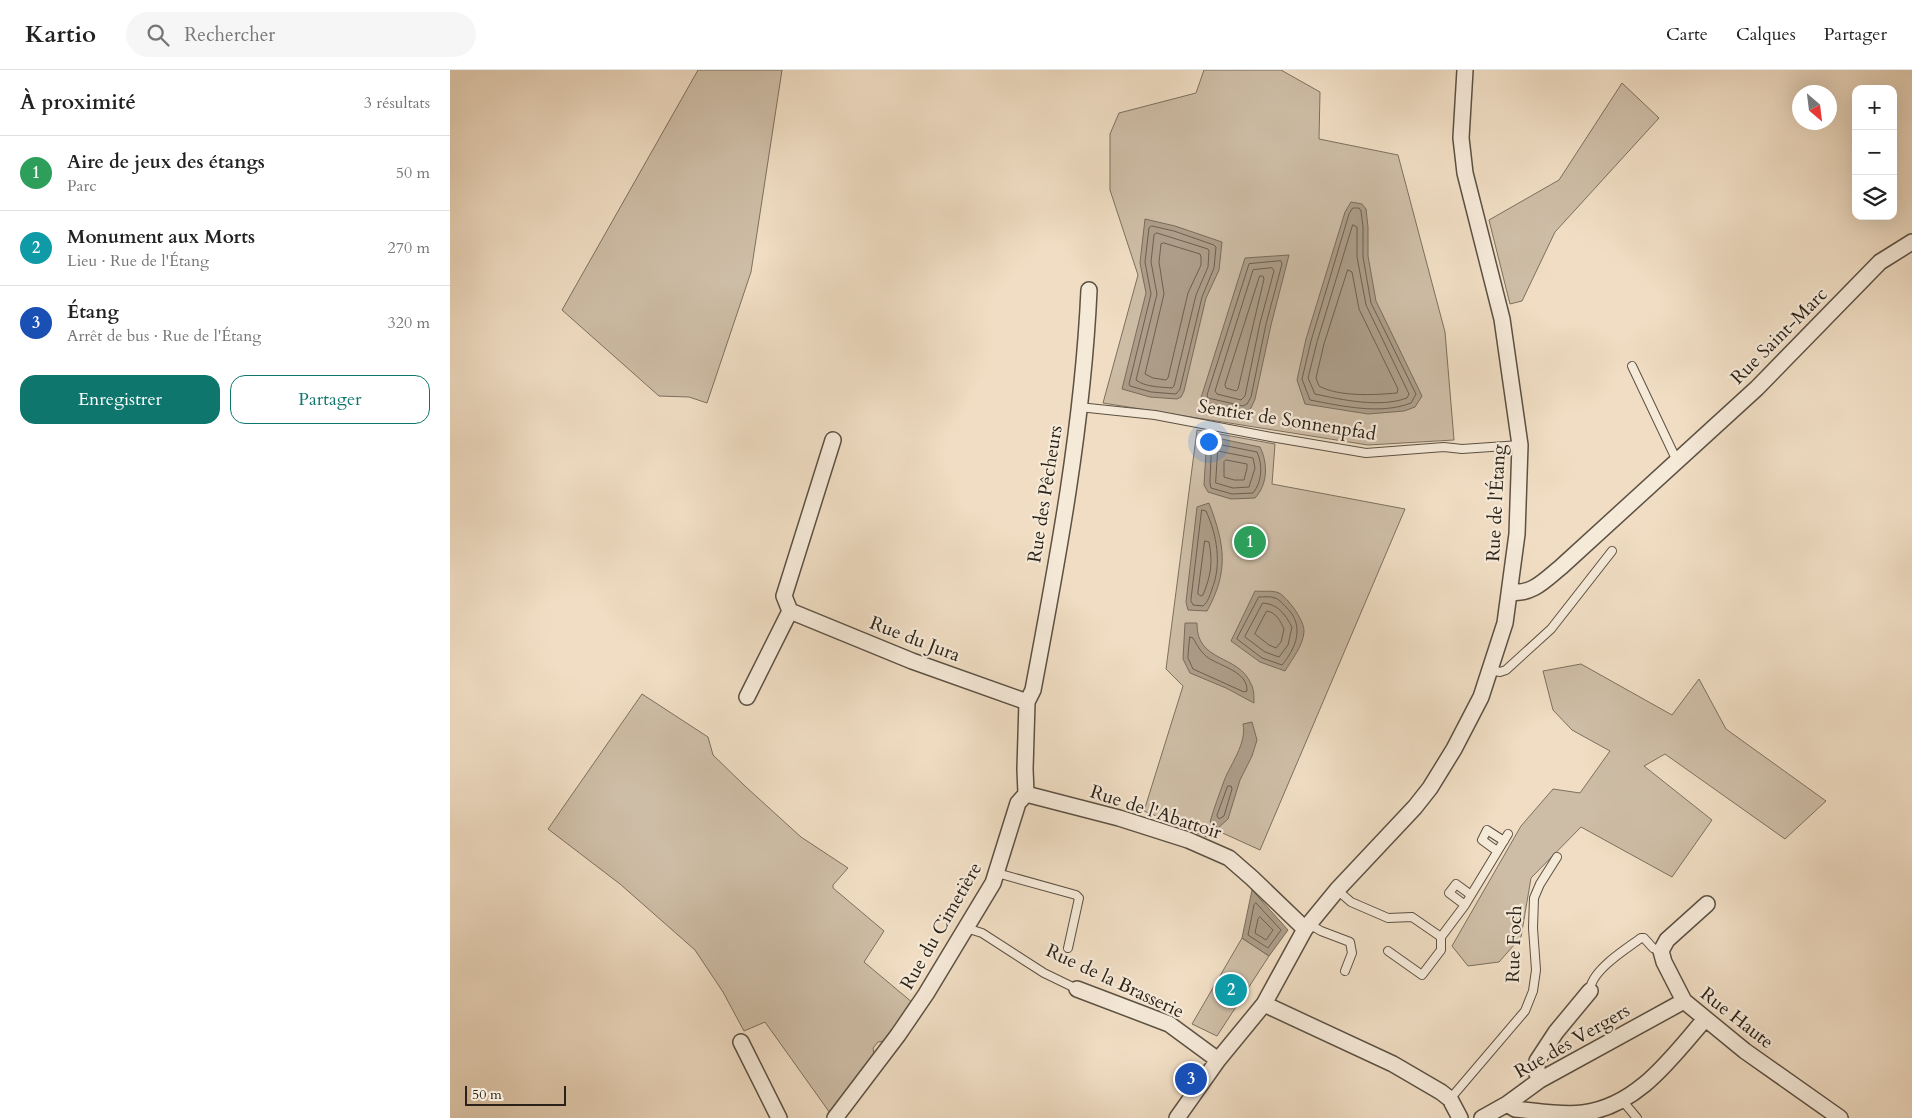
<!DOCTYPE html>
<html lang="fr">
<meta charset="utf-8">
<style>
:root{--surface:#fff;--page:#f6f6f6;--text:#222;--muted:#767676;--line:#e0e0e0;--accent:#0f766e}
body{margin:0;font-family:Cardo,serif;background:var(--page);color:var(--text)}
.controls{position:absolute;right:15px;top:15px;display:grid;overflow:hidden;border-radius:10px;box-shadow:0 5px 20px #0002}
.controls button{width:45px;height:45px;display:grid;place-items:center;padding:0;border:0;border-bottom:1px solid var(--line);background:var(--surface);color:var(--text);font:25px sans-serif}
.compass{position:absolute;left:1342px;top:15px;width:45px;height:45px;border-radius:50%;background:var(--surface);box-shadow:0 5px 20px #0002;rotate:152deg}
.scale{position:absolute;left:15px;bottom:12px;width:101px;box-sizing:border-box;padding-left:5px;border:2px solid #2a2218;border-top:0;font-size:14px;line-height:18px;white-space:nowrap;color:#2a2218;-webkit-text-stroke:4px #f5e9d8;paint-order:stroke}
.you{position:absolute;left:758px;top:371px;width:18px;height:18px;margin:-12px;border:4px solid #fff;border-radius:50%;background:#1a73e8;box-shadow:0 0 0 8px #1a73e833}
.badge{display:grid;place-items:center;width:32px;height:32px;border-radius:50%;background:var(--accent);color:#fff;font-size:16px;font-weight:700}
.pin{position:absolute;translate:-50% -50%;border:2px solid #fff;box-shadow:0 1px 5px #0006}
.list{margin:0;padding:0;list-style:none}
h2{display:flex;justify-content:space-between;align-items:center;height:65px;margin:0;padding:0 20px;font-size:21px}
h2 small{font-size:16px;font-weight:400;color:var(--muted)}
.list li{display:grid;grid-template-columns:32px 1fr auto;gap:15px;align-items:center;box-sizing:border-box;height:75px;padding:0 20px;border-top:1px solid var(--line)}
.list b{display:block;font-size:19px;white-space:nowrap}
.list p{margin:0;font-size:16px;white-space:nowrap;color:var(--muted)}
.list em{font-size:16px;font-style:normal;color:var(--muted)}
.actions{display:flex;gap:10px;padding:15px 20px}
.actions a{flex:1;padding:11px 0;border:1px solid var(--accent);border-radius:15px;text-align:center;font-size:18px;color:var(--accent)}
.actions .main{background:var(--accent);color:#fff}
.icon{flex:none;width:28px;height:28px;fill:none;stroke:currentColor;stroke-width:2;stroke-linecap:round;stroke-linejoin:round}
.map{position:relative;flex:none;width:1462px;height:1048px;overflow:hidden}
header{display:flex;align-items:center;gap:30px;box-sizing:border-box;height:70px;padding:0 25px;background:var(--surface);border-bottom:1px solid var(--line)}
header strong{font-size:24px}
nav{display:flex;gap:28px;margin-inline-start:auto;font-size:18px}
.search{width:350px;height:45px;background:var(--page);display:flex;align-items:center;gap:12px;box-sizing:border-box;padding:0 18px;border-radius:28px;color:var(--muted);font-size:19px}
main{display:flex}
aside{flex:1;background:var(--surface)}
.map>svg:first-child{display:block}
.green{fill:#cebda6;stroke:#7c705f}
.water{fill:#ad9d89;stroke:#796c5c}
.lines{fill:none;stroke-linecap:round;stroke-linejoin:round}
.shore{stroke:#6c6050;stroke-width:1}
.service-casing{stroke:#5c5143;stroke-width:10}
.minor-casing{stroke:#5c5143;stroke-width:18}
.service{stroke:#f5e9d8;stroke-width:8}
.minor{stroke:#f5e9d8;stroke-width:15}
.labels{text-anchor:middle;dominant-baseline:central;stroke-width:4.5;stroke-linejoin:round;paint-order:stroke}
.street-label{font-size:19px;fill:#2a2218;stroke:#f5e9d8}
</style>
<header>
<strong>Kartio</strong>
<div class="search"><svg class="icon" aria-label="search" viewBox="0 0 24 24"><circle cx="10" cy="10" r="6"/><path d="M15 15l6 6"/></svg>Rechercher</div>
<nav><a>Carte</a><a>Calques</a><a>Partager</a></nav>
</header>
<main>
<aside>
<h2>À proximité<small>3 résultats</small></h2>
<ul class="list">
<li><span class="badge" style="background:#2e9e5b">1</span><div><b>Aire de jeux des étangs</b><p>Parc</p></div><em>50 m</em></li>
<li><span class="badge" style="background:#0f9aa8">2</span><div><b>Monument aux Morts</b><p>Lieu · Rue de l'Étang</p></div><em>270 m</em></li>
<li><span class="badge" style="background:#1a4fb4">3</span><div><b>Étang</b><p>Arrêt de bus · Rue de l'Étang</p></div><em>320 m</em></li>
</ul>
<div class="actions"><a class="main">Enregistrer</a><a>Partager</a></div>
</aside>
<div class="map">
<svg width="1462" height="1048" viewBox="0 0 1462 1048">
<rect width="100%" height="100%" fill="#f0ddc3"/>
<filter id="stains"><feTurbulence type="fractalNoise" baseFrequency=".004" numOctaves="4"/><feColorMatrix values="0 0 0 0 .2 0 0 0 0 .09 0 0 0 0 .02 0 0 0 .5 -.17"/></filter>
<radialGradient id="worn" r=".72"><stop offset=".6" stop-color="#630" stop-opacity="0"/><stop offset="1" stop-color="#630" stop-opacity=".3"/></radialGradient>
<path class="green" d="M248 0H332L301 202 257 333 239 327 209 326 112 240Z
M754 0H831L870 22 869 69 948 85 995 262 1004 370 918 375 653 333 688 205 660 120V64L669 43 746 23Z
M1172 13 1209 48 1105 162 1072 231 1060 234 1039 150 1109 110Z
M747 360 825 374 822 414 955 439 810 780 766 760 757 767 694 741 733 616 716 599Z
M1131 594 1222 645 1249 609 1276 659 1376 731 1335 769 1215 684 1194 696 1262 750 1222 807 1131 757 1081 808 1071 867 1049 892 1018 896 1002 876 1071 756 1103 719 1130 723 1160 681 1122 660 1103 640 1093 601Z
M192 624 258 667 263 685 296 717 351 767 398 798 383 815V818L434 861 414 892 463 933 434 971 428 972 423 978 424 985 380 1043 315 952 294 961 273 922 245 880 170 814 98 759Z
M792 868 819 886 767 966 742 954Z"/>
<path class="water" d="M901 132 912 134 916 139 918 157V186L926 231 972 326 965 337 954 341 918 344 855 334 847 310 856 269 895 142Z
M695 149 725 156 772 172 769 200 756 228 734 321 731 327 727 329 700 327 672 319 696 223 690 193Z
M839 185 821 255 805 329 801 338 795 342 750 331 795 188Z
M757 366 810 377C818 393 818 414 805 428L781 429 758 422 754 415Z
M759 433C775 475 779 501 757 541L738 540 736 532 747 437Z
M805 521C812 522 823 520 829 523 838 528 855 551 854 562 853 576 842 589 835 601L810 592 781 571Z
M735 553H747C746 593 789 584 801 614 804 619 804 627 804 633L776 618 740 603 733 589Z
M802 652 807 670 802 686 790 710 778 749 768 758 760 752C764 738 769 725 774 711 781 693 797 673 793 654Z
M802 820 838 860 819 886 792 868Z"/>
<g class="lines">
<path class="shore" d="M903 138H909L911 141 913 157V187L921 233 966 324 961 333C930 345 892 336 860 330L852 309 861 271 899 144Z
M903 155 907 157V187L916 235 959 324 957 328C930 338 893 330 865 324L858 308 867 272Z
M702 156 724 161 764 175 766 177 764 198 752 227 730 319 726 324 701 322 680 316 679 314 701 224 695 192 699 158Z
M707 163 758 179 759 181 758 197 746 225 724 316 722 318C710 317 695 317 686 310L707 224 701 192 704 165Z
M714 173 750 184 751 187V195L738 223 718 308 716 310 703 308 695 304 714 224 709 192 711 174Z
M831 191 832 194 816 254 801 327 797 334 793 336 758 328 757 325 799 194Z
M822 198 824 201 810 253 795 326 791 330 767 324 765 321 803 200Z
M898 200 902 202 909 239 948 319 947 323C924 325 889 327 869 316L866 308 874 274Z
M810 206H813L814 209 788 319 786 321 776 318 775 315Z
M762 373 807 382C813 395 812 412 803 423L782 424 761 418 760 413Z
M768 381 803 388 805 398 799 417 783 418 766 413Z
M776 390 797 394V398L794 410H784L774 407V392Z
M752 440 756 441C767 465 772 494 762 519 760 525 758 532 753 536L743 535 741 531Z
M755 471 759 472C763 493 761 505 753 525L751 526 748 524Z
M809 527C814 527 820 526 825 528 829 529 834 535 837 538 855 556 846 578 832 595L812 588 787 569Z
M813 533C828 534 835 544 842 557L838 575 829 587 815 582 795 567Z
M817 541C826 542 831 552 834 559L831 572 826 578 819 575 805 564Z
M740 567 743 568C747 575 750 581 757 587 769 596 798 601 797 621L794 622 743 599 738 588Z
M778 716H781L782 719 774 746 769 749 767 746Z
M806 833 831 860 818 878 798 865 804 835Z
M810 847 823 860 816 870 805 863 808 849Z"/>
<defs>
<path id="service" d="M1182 296 1227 391
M629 337 705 345 821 367 916 383 994 377 1012 379 1070 375
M1041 600 1050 602 1056 600 1101 559 1162 481
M1047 781 1032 770 1037 760 1054 771
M547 803 626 825 629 828 618 878
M887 820 901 832 938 848 962 847 991 867 1015 835 1058 764
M1015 835 999 823 1006 814 1021 825
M859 854 871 861 900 872 902 883 895 901
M516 858 532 863 594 903 627 919
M938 881 972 905 991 880V867
M1140 921C1140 901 1176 879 1191 868H1194L1203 878 1211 881
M1000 1029 1075 941 1083 921 1086 900 1083 858 1084 828 1090 814 1107 787
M1171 1029 1187 1048"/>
<path id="minor" d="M383 370 334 526 340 541 462 591 577 632
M1061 522C1082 525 1095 510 1111 497L1307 318 1430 192 1462 172
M297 627 340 541
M576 724 669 748 738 770 779 788 802 808 855 859
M1257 834 1217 870 1211 881 1214 892 1234 931 1295 981 1390 1048
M627 919 719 954 768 990
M814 934 943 994 991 1022 1000 1029 1010 1048
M291 972 329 1048
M1090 1010 1087 1004V991L1106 962 1140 921
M1057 1034 1065 1039C1087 1041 1111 1046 1133 1043 1188 1036 1222 987 1255 949
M385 1048 448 965 476 924 543 813 568 733 576 724 575 699 577 632 583 620C608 488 633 354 639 220
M727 1048 768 990 814 934 855 859 887 820 965 737 980 718 1004 679 1031 627 1055 553 1067 464 1070 375 1052 249 1015 103 1011 68 1015 0
M1032 1048 1057 1034 1090 1010 1234 931"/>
</defs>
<use href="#service" class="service-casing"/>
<use href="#minor" class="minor-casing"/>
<use href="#service" class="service"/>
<use href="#minor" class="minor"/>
</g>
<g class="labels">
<g class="street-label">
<text transform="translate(1329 266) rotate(-45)">Rue Saint-Marc</text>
<text transform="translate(837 350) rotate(9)">Sentier de Sonnenpfad</text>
<text transform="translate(595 424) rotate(-81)">Rue des Pêcheurs</text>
<text transform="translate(1046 433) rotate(-87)">Rue de l'Étang</text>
<text transform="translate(465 569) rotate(21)">Rue du Jura</text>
<text transform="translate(706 742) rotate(18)">Rue de l'Abattoir</text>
<text transform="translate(491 856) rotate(-60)">Rue du Cimetière</text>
<text transform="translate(1064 874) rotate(-88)">Rue Foch</text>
<text transform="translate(665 911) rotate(25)">Rue de la Brasserie</text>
<text transform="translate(1287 948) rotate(38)">Rue Haute</text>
<text transform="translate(1122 971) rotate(-30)">Rue des Vergers</text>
</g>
</g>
<rect width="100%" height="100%" filter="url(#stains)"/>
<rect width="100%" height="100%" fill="url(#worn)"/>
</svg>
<div class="controls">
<button>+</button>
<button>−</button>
<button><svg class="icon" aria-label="layers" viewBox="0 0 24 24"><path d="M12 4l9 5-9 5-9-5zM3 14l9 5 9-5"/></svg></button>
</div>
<svg class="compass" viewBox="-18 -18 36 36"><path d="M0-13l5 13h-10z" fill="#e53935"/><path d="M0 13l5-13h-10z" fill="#767676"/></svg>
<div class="scale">50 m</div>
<div class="you"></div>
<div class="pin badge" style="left:800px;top:472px;background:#2e9e5b">1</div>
<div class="pin badge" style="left:781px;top:920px;background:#0f9aa8">2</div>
<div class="pin badge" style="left:741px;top:1009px;background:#1a4fb4">3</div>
</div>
</main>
